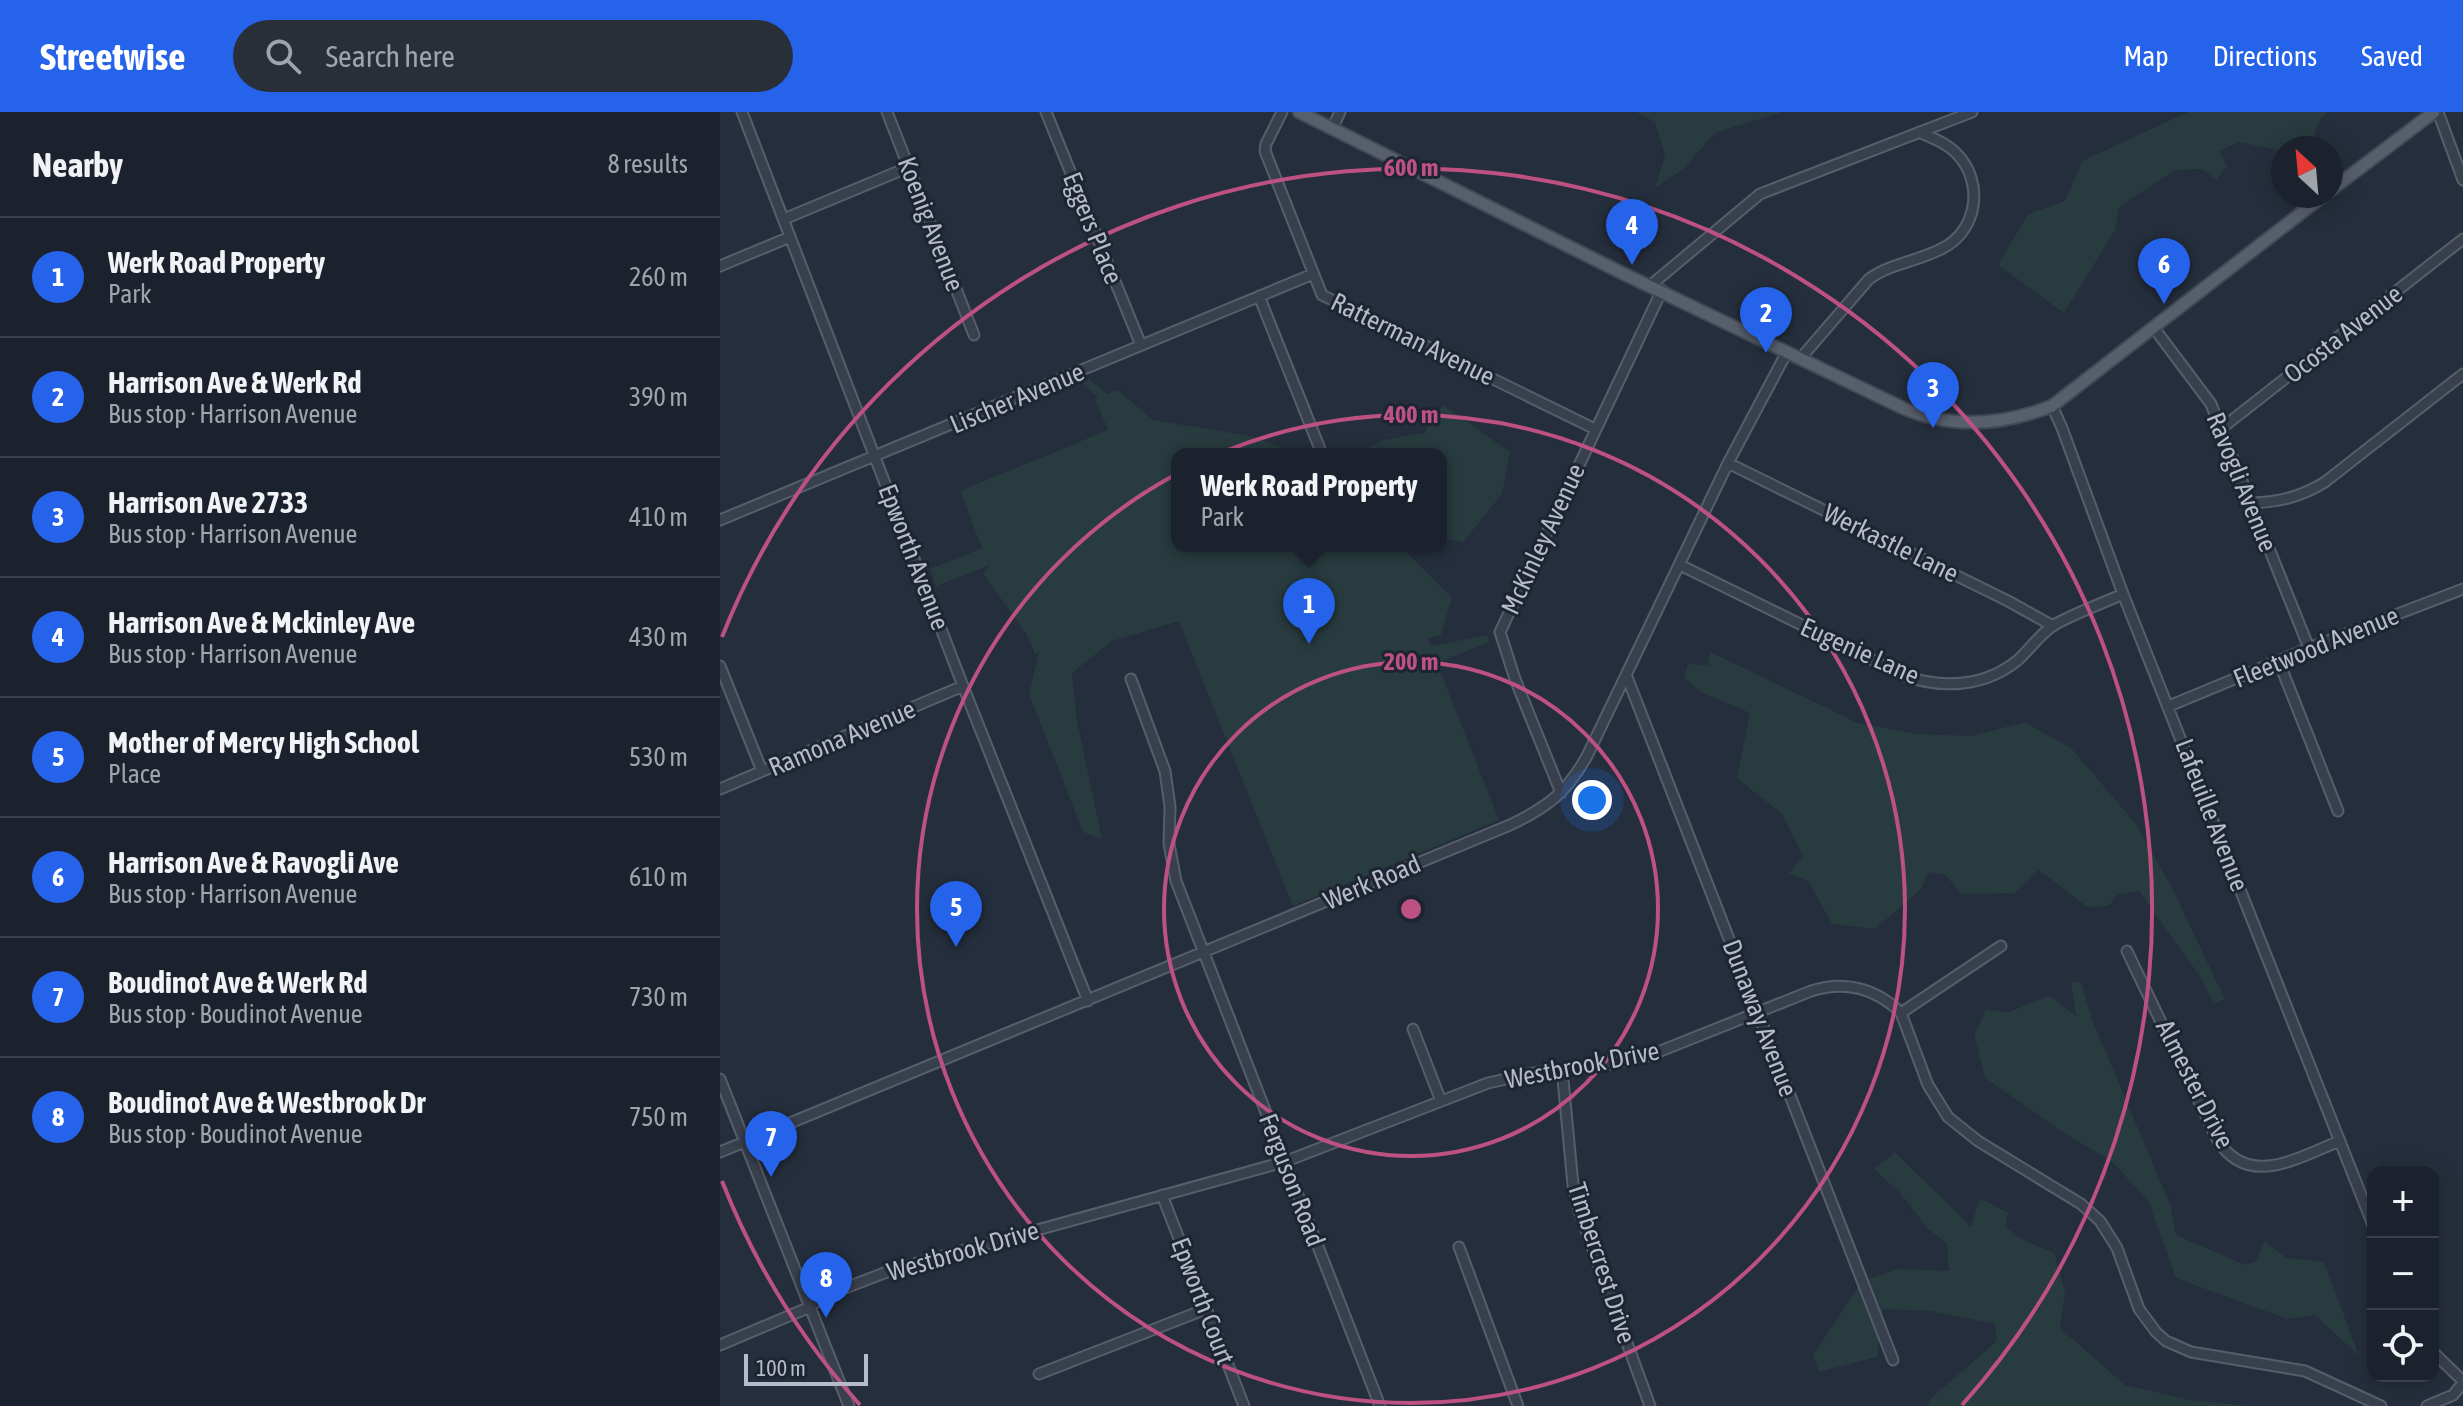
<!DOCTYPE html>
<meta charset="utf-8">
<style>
:root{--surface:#1c222d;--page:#292f39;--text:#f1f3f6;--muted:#a0a4aa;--line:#3a3f49;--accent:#2563eb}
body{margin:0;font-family:"Asap Condensed",sans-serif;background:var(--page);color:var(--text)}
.controls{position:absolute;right:24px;bottom:24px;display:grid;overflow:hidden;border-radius:16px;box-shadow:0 4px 20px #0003}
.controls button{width:72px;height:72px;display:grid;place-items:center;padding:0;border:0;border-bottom:2px solid var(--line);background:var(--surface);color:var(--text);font:40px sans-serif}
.compass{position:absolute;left:1551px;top:24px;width:72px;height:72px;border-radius:50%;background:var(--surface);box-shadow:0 4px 20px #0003;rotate:334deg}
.scale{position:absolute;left:24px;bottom:20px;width:124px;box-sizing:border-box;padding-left:8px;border:4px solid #b5bbc8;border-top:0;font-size:22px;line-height:28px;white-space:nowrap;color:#b5bbc8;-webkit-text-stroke:6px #1e2532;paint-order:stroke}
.you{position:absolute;left:872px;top:688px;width:28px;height:28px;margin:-20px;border:6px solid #fff;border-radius:50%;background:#1a73e8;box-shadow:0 0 0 12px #1a73e833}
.badge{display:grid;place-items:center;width:52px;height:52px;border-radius:50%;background:var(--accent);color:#fff;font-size:26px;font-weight:700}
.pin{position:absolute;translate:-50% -66px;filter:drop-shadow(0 2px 4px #0008)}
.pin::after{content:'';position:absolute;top:42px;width:28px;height:24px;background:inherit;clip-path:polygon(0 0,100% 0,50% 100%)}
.popup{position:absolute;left:451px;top:336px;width:276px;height:104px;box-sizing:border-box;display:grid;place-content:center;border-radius:16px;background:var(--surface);filter:drop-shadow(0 2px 6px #0005);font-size:26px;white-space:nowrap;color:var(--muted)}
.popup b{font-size:30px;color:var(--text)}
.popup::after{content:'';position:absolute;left:50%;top:100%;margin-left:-16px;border:16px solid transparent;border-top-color:var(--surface)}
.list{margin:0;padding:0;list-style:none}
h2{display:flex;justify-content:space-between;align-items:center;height:104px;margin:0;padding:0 32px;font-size:34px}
h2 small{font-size:26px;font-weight:400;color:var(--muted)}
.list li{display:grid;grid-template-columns:52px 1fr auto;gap:24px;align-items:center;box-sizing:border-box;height:120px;padding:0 32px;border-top:2px solid var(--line)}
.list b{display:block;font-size:30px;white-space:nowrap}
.list p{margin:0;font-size:26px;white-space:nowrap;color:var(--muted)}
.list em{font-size:26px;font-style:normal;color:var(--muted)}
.icon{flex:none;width:44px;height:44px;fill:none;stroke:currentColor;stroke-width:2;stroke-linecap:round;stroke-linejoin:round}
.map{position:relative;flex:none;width:1743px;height:1294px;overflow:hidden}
header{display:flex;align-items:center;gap:48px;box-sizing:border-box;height:112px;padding:0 40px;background:var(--accent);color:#fff}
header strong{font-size:38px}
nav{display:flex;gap:44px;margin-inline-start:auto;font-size:28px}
.search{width:560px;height:72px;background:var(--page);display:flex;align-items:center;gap:20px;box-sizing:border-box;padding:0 28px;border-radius:44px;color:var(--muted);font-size:30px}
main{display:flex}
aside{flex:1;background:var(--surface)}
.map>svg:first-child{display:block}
.green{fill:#283b3e}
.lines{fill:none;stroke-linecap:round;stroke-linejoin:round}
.minor-casing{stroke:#575e6b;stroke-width:13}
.major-casing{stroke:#424956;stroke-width:15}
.minor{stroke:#39404d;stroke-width:9}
.major{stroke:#575f6c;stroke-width:11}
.ring{fill:none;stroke:#bd5181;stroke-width:4}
.labels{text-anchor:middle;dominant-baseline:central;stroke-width:6;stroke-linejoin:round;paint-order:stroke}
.street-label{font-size:26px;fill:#b5bbc8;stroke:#1e2532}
.centre{fill:#bd5181;stroke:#1e2532;stroke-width:4}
.ring-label{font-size:24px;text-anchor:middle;font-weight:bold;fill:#bd5181;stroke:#1e2532;stroke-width:6;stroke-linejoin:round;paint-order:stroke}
</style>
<header>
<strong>Streetwise</strong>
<div class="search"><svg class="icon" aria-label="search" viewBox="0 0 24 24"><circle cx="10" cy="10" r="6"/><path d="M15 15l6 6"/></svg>Search here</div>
<nav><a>Map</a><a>Directions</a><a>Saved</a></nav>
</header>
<main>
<aside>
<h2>Nearby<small>8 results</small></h2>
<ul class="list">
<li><span class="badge">1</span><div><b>Werk Road Property</b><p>Park</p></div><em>260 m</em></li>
<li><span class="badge">2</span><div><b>Harrison Ave &amp; Werk Rd</b><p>Bus stop · Harrison Avenue</p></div><em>390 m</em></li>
<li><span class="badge">3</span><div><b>Harrison Ave 2733</b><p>Bus stop · Harrison Avenue</p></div><em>410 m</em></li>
<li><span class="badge">4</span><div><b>Harrison Ave &amp; Mckinley Ave</b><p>Bus stop · Harrison Avenue</p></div><em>430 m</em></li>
<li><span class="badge">5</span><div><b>Mother of Mercy High School</b><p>Place</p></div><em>530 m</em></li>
<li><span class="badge">6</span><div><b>Harrison Ave &amp; Ravogli Ave</b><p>Bus stop · Harrison Avenue</p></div><em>610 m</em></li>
<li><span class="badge">7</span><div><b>Boudinot Ave &amp; Werk Rd</b><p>Bus stop · Boudinot Avenue</p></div><em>730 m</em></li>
<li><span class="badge">8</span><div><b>Boudinot Ave &amp; Westbrook Dr</b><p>Bus stop · Boudinot Avenue</p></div><em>750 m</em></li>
</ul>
</aside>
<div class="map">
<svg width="1743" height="1294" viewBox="0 0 1743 1294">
<rect width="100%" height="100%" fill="#252e3c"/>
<path class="green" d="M916 0H1062L995 21 963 57 935 76 945 44 935 10Z
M1468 0H1608L1599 8 1590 36H1563V39L1519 30 1499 39 1507 54 1496 68 1482 57 1455 58 1399 95 1395 118 1344 201 1278 153 1308 102 1345 89 1362 49Z
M369 267 387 282 398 278 433 308 530 324 581 342H457V434H680L732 486 721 523 708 526 711 534 767 523 770 530 717 551 779 708 573 794 459 509 392 529 352 561 357 609 382 727 363 720 309 582 319 541 315 542 306 521 263 462 270 453 216 474 210 457 262 436 240 379 388 318 375 287 378 285 361 270Z
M723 293 790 340 782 382 743 430 721 426V342H633L664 328 704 321Z
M990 540 1138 611 1196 622 1252 624 1305 610 1352 637 1416 712 1452 776 1505 887 1494 892 1481 866 1419 779 1397 783 1389 794 1367 795 1319 758 1294 781 1242 782 1225 763 1208 760 1201 777 1155 817 1112 812 1089 770 1069 761 1083 744 1062 702 1017 666 1030 601 981 580 964 566 968 552 988 553Z
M1351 869 1361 871 1373 910 1450 1092 1456 1123 1525 1153 1537 1149 1544 1129 1567 1146 1604 1150 1639 1244 1595 1203 1567 1207 1456 1166 1428 1088 1390 1048 1349 1024 1265 966 1254 923 1266 898 1289 900 1329 884 1356 904Z
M1175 1040 1251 1115 1260 1086 1288 1101 1285 1114 1297 1125 1334 1141 1345 1180 1340 1216 1405 1273 1470 1288 1530 1294H1207L1211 1286 1277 1229 1275 1212 1210 1199 1163 1197 1157 1245 1099 1260 1093 1243 1142 1169 1179 1157 1229 1159 1227 1131 1208 1117 1181 1082 1154 1057Z"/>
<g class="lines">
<defs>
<path id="minor" d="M22 0 243 574 368 889
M167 0 254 223
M326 0 421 233
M562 0 546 32 545 39 602 183 875 317
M1718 0 1743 68
M612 17 620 0
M64 107 189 55
M0 154 70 125
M931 173 1040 82 1252 0
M539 184 602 342
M1434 216 1491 292 1589 536
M1080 247 1149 167C1171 151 1200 149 1223 136 1258 118 1264 70 1237 42 1227 31 1212 26 1199 20
M1332 294 1342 316 1403 482 1653 1113
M1502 316 1743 127
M1008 351 1288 489 1333 514
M1531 391C1559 390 1581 385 1605 370L1743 262
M0 408 593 162
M960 453 1185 564C1223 577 1265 575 1298 548 1310 537 1320 522 1334 513 1355 501 1381 492 1403 482
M1559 550 1618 699
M0 554 42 659
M907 565 1173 1248
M411 567 445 659 450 695 449 732 456 769 660 1294
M1449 594 1589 536 1743 477
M0 677 243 574
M841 681 795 567 780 520 942 178
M1407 839 1497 1027C1528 1078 1578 1045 1620 1029
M1181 901 1281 834
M693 917 721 989
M842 957 853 1073 859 1099 930 1294
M0 967 129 1294
M0 1040 790 713C828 695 847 680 867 644L1008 351 1067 240
M442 1083 524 1294
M739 1135 798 1294
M0 1233 90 1195 102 1185 172 1158 564 1050 768 971 818 960 886 953 928 944 1091 879C1124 868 1156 876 1181 901L1208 973 1228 1005 1258 1029 1361 1092 1380 1109 1397 1136 1419 1197 1436 1220 1446 1229 1471 1240 1585 1259 1661 1294
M1713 1240 1743 1269
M319 1262 486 1197
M1707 1294 1733 1283 1743 1271"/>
<path id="major" d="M579 0 904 162 1183 296C1231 317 1283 313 1332 294L1603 84
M1611 78 1714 0"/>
</defs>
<use href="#minor" class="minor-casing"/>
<use href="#major" class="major-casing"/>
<use href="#minor" class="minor"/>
<use href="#major" class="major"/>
</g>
<g class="ring">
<circle cx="691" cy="797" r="247"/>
<circle cx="691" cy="797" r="494"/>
<path d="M140 1293A741 741 0 0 1 2 1069M2 525A741 741 0 1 1 1242 1293"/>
</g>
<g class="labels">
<g class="street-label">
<text transform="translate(211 112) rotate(69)">Koenig Avenue</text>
<text transform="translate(373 116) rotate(68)">Eggers Place</text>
<text transform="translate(1623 222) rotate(-38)">Ocosta Avenue</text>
<text transform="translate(693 227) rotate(26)">Ratterman Avenue</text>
<text transform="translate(297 286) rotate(-23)">Lischer Avenue</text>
<text transform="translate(1522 370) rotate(68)">Ravogli Avenue</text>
<text transform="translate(823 427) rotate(-65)">McKinley Avenue</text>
<text transform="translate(1171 431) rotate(26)">Werkastle Lane</text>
<text transform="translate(194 445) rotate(69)">Epworth Avenue</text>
<text transform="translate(1596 535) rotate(-22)">Fleetwood Avenue</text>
<text transform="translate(1140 539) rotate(24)">Eugenie Lane</text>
<text transform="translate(122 626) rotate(-23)">Ramona Avenue</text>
<text transform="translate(1492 703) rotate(69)">Lafeuille Avenue</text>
<text transform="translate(652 770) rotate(-23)">Werk Road</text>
<text transform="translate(1040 906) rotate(69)">Dunaway Avenue</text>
<text transform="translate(862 953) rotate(-11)">Westbrook Drive</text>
<text transform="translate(1475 972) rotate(63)">Almester Drive</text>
<text transform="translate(572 1068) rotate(69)">Ferguson Road</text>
<text transform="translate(243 1139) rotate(-16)">Westbrook Drive</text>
<text transform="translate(882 1151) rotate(72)">Timbercrest Drive</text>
<text transform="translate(483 1189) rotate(69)">Epworth Court</text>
</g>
</g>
<circle cx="691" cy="797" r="12" class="centre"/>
<g class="ring-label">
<text x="691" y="64">600 m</text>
<text x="691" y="311">400 m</text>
<text x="691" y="558">200 m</text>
</g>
</svg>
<div class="controls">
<button>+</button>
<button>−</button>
<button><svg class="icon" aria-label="locate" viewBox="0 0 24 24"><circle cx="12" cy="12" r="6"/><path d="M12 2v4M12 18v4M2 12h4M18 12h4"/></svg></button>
</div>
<svg class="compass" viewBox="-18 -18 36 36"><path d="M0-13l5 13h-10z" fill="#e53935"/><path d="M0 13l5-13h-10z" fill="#a0a4aa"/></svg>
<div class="scale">100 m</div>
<div class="you"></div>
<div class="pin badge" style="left:589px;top:532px">1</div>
<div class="popup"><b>Werk Road Property</b>Park</div>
<div class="pin badge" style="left:1046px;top:241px">2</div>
<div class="pin badge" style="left:1213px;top:316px">3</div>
<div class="pin badge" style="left:912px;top:153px">4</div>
<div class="pin badge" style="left:236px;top:835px">5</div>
<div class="pin badge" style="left:1444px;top:192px">6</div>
<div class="pin badge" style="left:51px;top:1065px">7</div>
<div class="pin badge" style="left:106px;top:1206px">8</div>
</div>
</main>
